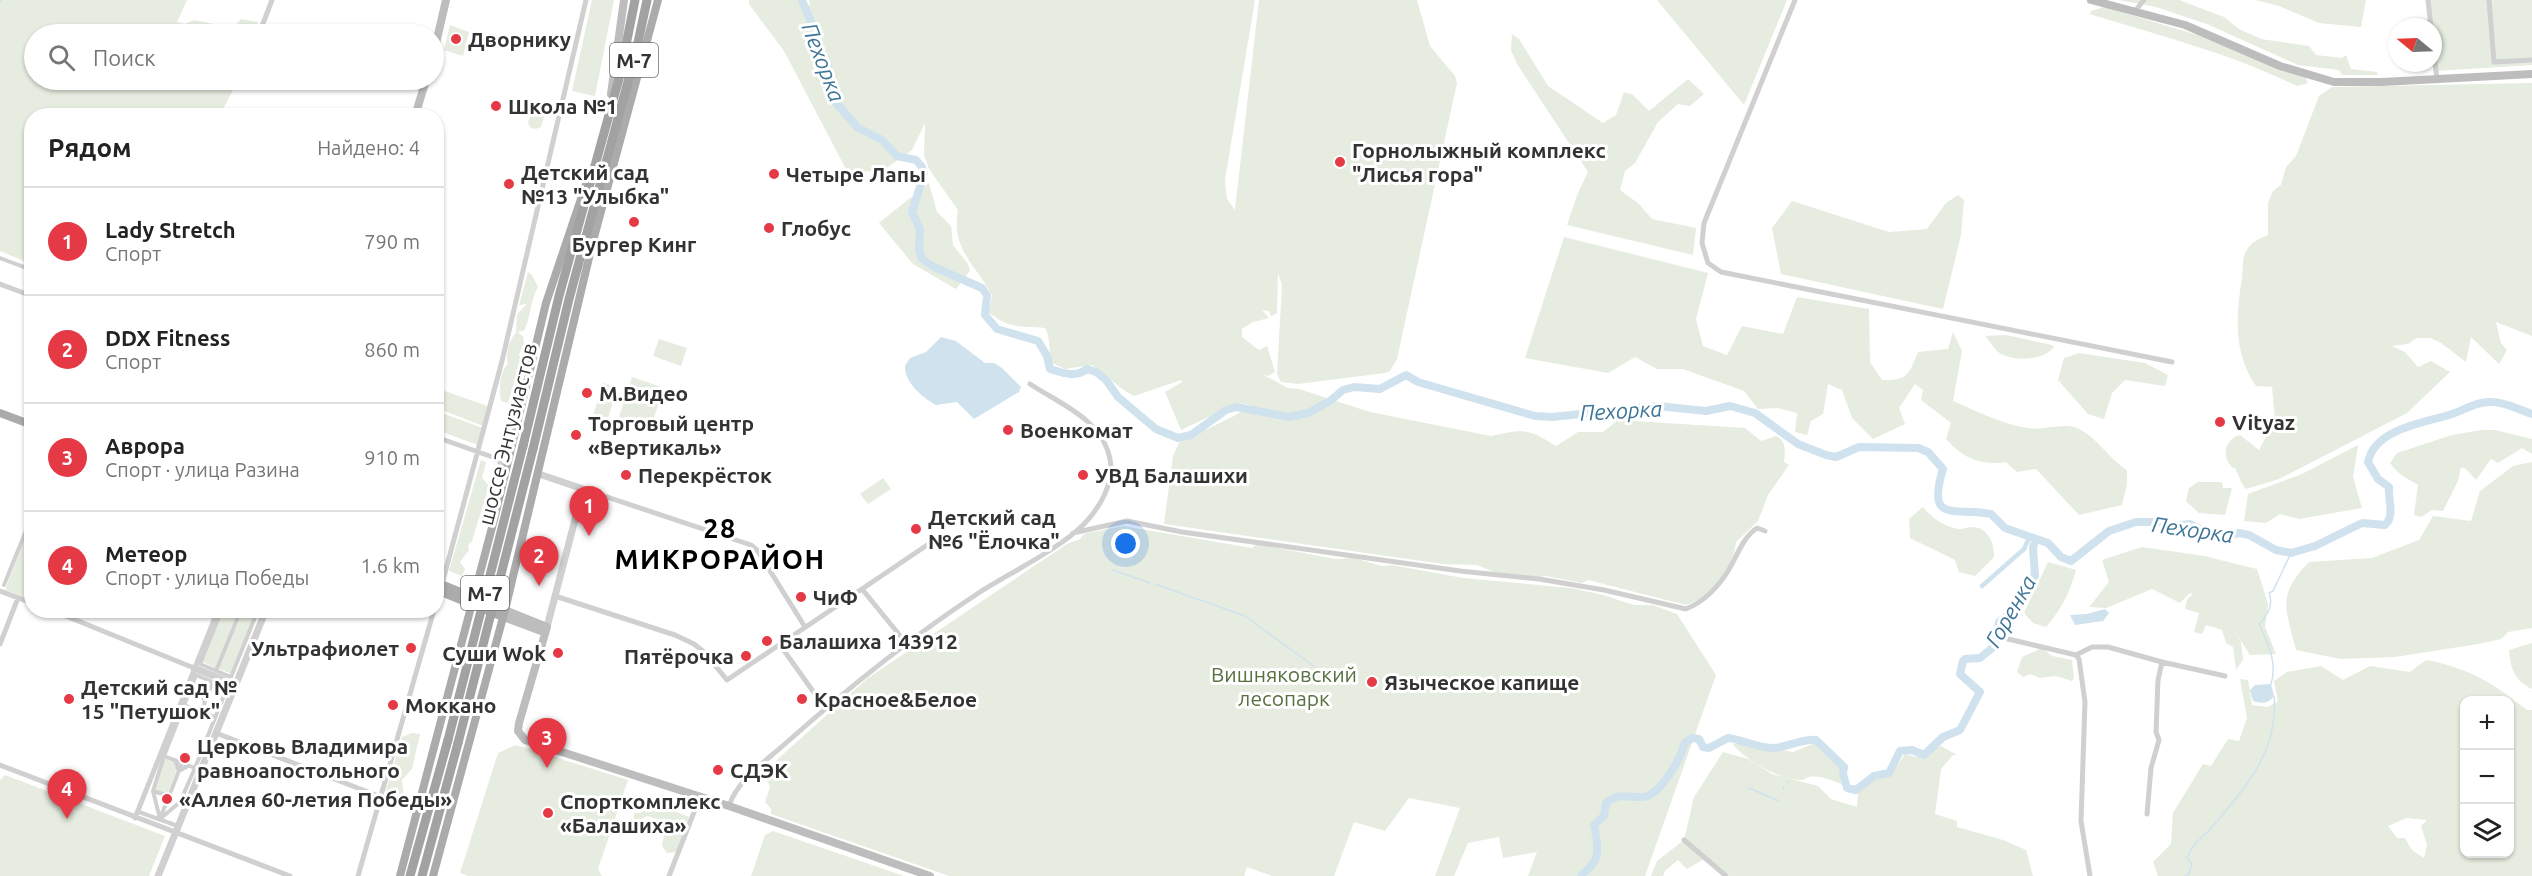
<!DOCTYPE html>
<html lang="ru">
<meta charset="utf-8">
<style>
:root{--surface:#fff;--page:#f6f6f6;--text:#222;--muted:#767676;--line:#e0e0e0;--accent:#e63946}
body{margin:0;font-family:Ubuntu,sans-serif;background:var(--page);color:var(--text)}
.controls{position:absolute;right:18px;bottom:18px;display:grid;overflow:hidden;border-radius:12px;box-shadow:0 2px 4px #0004}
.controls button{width:54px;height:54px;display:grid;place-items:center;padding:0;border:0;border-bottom:2px solid var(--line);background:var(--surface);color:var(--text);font:30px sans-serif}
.compass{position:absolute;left:2388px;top:18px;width:54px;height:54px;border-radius:50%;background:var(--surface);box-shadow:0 2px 4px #0004;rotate:289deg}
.you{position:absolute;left:1126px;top:544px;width:21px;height:21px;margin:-15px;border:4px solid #fff;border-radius:50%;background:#1a73e8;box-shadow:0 0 0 9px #1a73e833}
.badge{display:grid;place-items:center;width:39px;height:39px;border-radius:50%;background:var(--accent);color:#fff;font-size:20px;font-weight:700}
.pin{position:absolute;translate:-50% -50px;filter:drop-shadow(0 2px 3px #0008)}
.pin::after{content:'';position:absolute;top:32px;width:21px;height:18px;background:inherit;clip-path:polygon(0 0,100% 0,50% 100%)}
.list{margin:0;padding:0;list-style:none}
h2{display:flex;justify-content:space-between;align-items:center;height:78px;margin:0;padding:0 24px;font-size:26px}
h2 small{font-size:20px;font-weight:400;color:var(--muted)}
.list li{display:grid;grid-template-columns:39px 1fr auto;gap:18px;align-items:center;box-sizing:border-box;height:108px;padding:0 24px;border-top:2px solid var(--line)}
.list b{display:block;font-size:22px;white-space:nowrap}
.list p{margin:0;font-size:20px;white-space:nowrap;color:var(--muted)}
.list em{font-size:20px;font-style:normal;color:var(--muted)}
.icon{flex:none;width:33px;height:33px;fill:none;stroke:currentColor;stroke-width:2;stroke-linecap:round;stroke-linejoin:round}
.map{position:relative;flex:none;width:2532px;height:876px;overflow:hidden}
.search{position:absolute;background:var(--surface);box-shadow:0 2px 4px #0004;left:24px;top:24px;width:420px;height:66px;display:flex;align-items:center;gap:15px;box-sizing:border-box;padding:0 21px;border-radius:33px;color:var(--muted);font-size:22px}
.panel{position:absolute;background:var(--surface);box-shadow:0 2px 4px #0004;left:24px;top:108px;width:420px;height:510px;border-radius:24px}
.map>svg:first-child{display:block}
.green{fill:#e6ecdf;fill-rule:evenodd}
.water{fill:#cfe2ee}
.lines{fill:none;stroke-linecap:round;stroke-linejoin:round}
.stream{stroke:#cfe2ee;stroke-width:1.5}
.canal{stroke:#cfe2ee;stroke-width:4.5}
.river{stroke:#cfe2ee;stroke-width:8}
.pedestrian{stroke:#d0d0d0;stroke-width:4}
.minor{stroke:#d0d0d0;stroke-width:5}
.tertiary{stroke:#d0d0d0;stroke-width:7}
.secondary{stroke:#bdbdbd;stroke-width:8}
.primary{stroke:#ababab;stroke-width:8}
.trunk{stroke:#a2a2a2;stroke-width:9}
.trunk-bridge{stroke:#a2a2a2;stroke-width:9}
.poi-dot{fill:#e63946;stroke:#fff;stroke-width:2}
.labels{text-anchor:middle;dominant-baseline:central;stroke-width:6;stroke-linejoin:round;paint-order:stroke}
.shield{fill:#fff;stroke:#707070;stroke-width:1.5}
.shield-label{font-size:20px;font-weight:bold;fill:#333}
.poi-label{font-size:21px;font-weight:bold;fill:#333;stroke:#fff;text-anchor:start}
.street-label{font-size:21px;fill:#333;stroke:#fff}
.park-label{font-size:21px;fill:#56703f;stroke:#fff}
.water-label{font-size:22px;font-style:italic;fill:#3f7597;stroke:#fff}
.district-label{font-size:27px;font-weight:bold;letter-spacing:1.5px;fill:#000;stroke:#fff}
</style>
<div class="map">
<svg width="2532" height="876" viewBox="0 0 2532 876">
<rect width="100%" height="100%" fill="#fff"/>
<path class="green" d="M0 0H187L177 22 185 24 194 20 233 28 241 19 258 22 254 34H34V80H238L220 115 32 116 31 264 0 251Z
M592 0H614L595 96 572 91Z
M749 0H799L805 8 810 4 809 0H1255L1225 180 1227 199 1235 210 1259 0H1417L1430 46 1455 76 1457 83 1397 359 1390 371 1385 373 1298 384 1281 382 1277 374 1282 285 1278 273 1277 313 1271 316 1269 311 1262 310 1269 318 1253 322 1242 329V337L1259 350 1267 346 1275 372 1268 376 1262 374 1288 388 1299 389 1370 412 1491 436C1525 429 1527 428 1556 446L1578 432H1603L1618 420 1745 428 1761 441 1776 436C1787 442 1785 451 1784 462L1789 465 1768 495 1758 521 1736 542C1733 569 1712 597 1686 605L1588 580 1582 583 1546 576 1539 577 1496 573 1477 565 1443 564 1164 524 1173 456 1179 443 1236 415 1251 405 1239 403 1181 430 1165 392 1182 382 1181 380 1134 396C1118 388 1107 375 1092 365L1065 369 1052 363C1048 352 1051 338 1045 328 1019 326 1011 329 989 313L992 295C975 264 951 249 958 210L929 169 924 155 925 123 912 150 884 170 848 173 784 51 749 4Z
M1657 0H1787L1744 105Z
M2119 0H2179L2224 17 2239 29 2261 39 2309 46 2316 55 2342 58 2346 55 2351 69 2377 72 2378 75H2342L2339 70 2298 65 2207 24 2156 7Z
M2256 0H2366L2361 27 2319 23 2279 6Z
M2428 0H2532V65L2436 71 2433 27Z
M2104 7 2201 36 2305 77 2308 83 2297 86C2229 53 2161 36 2090 14L2091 11Z
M450 25 469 32 463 56 444 50Z
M1512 34 1519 39 1548 86 1603 123 1616 115 1624 92 1633 95 1649 111 1688 79 1704 94 1690 106 1678 104 1658 122 1635 163 1625 171 1620 190 1639 204 1652 219 1696 228 1693 255 1567 225 1578 193 1588 172 1517 64 1511 50Z
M2532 83V336L2496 322 2501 343 2507 350 2499 364 2471 337 2466 362 2441 343 2430 338H2417L2408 344 2392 346 2405 352 2418 367 2431 361 2450 372 2407 413 2279 479 2246 489C2241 483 2240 479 2237 472 2234 465 2235 471 2230 465 2221 453 2227 438 2240 435L2259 450 2275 420 2272 387 2256 386C2233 353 2236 315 2242 278 2243 270 2242 258 2246 251 2252 241 2259 239 2268 235V203L2273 191 2281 185 2286 167 2296 156 2319 96 2332 87Z
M539 102 544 103 547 108 541 127 536 129 531 128 528 123 533 106Z
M929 183 937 212 951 226 953 245 968 264 970 271 956 289 913 264 879 223Z
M1958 195 1964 200 1961 235 1943 309 1781 274 1772 228 1792 201 1889 232 1927 229 1946 203Z
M1564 237 1708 273 1696 319 1703 346 1727 355 1742 326 1783 334 1797 297 1869 309 1870 362 1882 380C1908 381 1909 374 1918 352L1948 349 1953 332 1962 351 1953 401C1977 411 2001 424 2027 428 2042 431 2063 422 2077 428 2097 437 2109 459 2127 470V485L2122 505 2079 515 2036 469 2017 472 2006 462C1980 466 1963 458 1946 439L1951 423 1921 400 1923 390 1915 384 1899 408 1905 424 1873 439 1852 418 1842 390 1828 384 1823 414 1811 421 1807 435 1795 432 1797 413 1778 408 1758 409 1744 391 1683 369H1657L1635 357 1608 373 1525 358Z
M528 272 532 275 538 287C530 300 531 317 524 331H519V334L523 336 524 342 519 355 521 360 508 403 501 401C499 389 499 373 508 364 505 356 509 339 516 333L517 314 527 304 519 305Z
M2006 335 2052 345 2054 347C2044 360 2016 362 2001 354 1995 351 1990 341 1985 336Z
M659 339 687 348 681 366 653 356Z
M2079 353 2145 363 2168 375 2165 386 2125 380 2112 393 2104 419 2088 414 2058 380 2064 358Z
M632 377 664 388 650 429 619 417Z
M603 383 618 387 606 424 592 419Z
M436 388 485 405 487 407 483 426 437 408Z
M436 411 483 428 478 445 437 430Z
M2482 430H2495L2532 439V454L2522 448 2498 463 2491 459 2476 480 2466 469 2461 467 2458 481 2443 511 2432 510 2421 517 2414 515 2418 485C2407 478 2398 475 2390 463L2397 453 2452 435Z
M2358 445 2353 477 2362 508 2299 519 2280 514 2266 523 2244 521 2248 494 2302 474Z
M481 460 486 462 482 478 489 486 472 541 468 545 469 550 460 562 465 569 462 576 449 571Z
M2532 462V628L2508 632 2501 639 2478 644 2395 657 2340 659 2296 650C2286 608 2276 596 2309 562L2372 558 2419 540 2433 516 2471 521 2480 491 2513 466Z
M883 478 891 489 868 504 860 494Z
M2198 482H2222L2223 488H2232L2225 515 2199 513 2186 501 2189 488Z
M1923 507C1932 518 1943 526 1958 529 1963 530 1967 527 1972 527 1988 527 1995 544 1994 557L1975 576 1959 572 1955 560 1910 538 1909 519Z
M31 522V600L5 590Z
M1123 526 1252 548 1257 544 1335 559 1354 558 1382 566 1392 565 1463 578 1571 588 1603 595 1634 605H1653L1677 614 1716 675 1645 876H1528L1537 852 1503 858 1499 837 1468 843 1454 876H1435L1460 808 1409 798 1385 831 1354 822 1334 876H1272L1247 867 1244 876H949L771 814V809L765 802 770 787 767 780 769 767 868 678 1067 544 1080 539 1084 534Z
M2142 547 2204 556 2257 569 2268 604 2265 627 2276 654 2250 655 2232 627 2241 642 2243 660 2236 670 2233 647 2226 643 2222 630 2206 625 2202 634 2194 632 2199 613 2185 609 2187 599 2193 594 2190 593 2180 603 2152 589 2106 608 2089 607 2109 582 2102 560Z
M2048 562 2076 570C2070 592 2061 610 2046 627L2033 623 2024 613Z
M224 611H239L216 668 203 662Z
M243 611H258L232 674 219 669Z
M2532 643V689C2515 681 2510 668 2509 650Z
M2042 648 2052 656 2072 660 2074 678 2072 681 2056 676 2040 678 2030 674 2023 677 2017 672 2022 657Z
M2426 660C2469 668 2493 683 2527 710H2532V876H2158L2153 862 2171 844 2173 813 2203 764 2211 766 2228 739 2239 741 2247 718 2240 679 2248 680 2252 705 2268 707 2278 701 2274 681 2287 672 2321 666 2343 680 2370 666 2410 672ZM2510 700V854H2464V700ZM2407 818 2427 820 2421 826 2427 845 2424 858 2412 850 2405 838H2397L2388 826Z
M412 733 420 734 412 769 402 780 404 798 408 804 406 805 384 797 402 737Z
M1739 741 1793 752 1815 743 1841 767V784C1831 780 1820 775 1809 777 1803 779 1806 780 1800 780 1776 778 1749 762 1733 745Z
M516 745 628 780 598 869 602 876H468L460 873 498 753Z
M1941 746 1957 755H1953L1941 769 1935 814 1957 821V827L2003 840 2026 850 2033 876H1730C1721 870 1716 863 1706 858L1687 869 1678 860 1665 871 1663 876H1651L1657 861 1684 840 1694 797 1723 752 1748 759 1772 774 1818 786 1831 799 1857 807 1858 793 1875 774 1886 778 1892 773 1905 754 1916 757Z
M164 758 174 762 177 769 167 795 153 790Z
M5 775 165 836 149 876H0V780Z
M640 797 689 817 676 852 667 853 662 846 664 835 673 830 668 822 647 816 633 823 634 813H641L646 804 638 801Z
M773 831 904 876H751L765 835Z"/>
<path class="water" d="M941 337 956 341 985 363H994L1002 368 1021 387 1019 392 974 419 957 402 936 405C923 398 904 382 905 366L910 358 926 352Z
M2105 609 2109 613 2103 621 2075 625 2070 615 2087 614Z
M2271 684 2274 696C2268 704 2262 704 2253 701L2250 690 2255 685Z"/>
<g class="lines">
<path class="stream" d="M0 2 2 0
M1113 570 1150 583
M1155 584 1245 616 1315 667
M2271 684C2278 662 2267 642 2259 624 2268 615 2274 605 2269 593L2273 591 2291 553
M1787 783 1788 781
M1749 788 1779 801
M1783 790 1784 787
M2185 876 2189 874 2192 864 2187 858C2194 841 2202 839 2213 826 2246 787 2279 750 2274 696"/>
<path class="canal" d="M1982 586 2024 549 2029 538"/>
<path class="river" d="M802 0 814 30V42L818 54 828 65 832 96 837 104 858 128 882 140 897 156 916 160 922 167 924 174 912 212 920 229 919 251 922 259 934 267 982 288 987 295 985 315 997 329 1038 341 1047 356 1050 369C1063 373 1075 378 1087 369L1096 372 1106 380 1118 397 1156 429 1178 438 1191 435 1226 410 1237 407 1289 417 1308 413 1330 401 1343 390 1354 387 1380 389 1406 375 1418 382 1535 416 1552 417 1658 406 1706 411 1730 406 1755 413 1798 444 1826 455 1836 457 1859 447 1918 448 1928 452 1943 469C1926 524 1954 507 1991 514L2005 528 2048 543 2061 557 2071 561 2109 531 2136 522H2160L2173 526 2190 524 2214 536 2222 537 2239 533 2249 535 2276 550 2291 553 2315 546 2362 523 2385 525C2395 517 2388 499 2389 487L2378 479 2368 462C2375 428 2425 423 2452 414 2466 409 2478 401 2492 402 2506 402 2519 410 2532 414
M1581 876C1584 872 1588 870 1591 866 1602 854 1596 838 1594 825L1604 816 1606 803C1619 792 1627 798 1642 797 1660 797 1680 759 1685 743L1692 738 1699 739 1703 747 1709 748 1728 738C1744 740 1757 748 1774 748 1787 747 1805 738 1816 740L1844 767 1843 774 1847 788 1856 790 1874 776 1889 773 1900 751 1912 750 1924 755 1943 737 1960 730 1980 692 1960 674 1963 661 1965 659 1980 658 1991 649 1995 644 1999 622 2010 613 2024 585 2035 576 2033 548 2035 539"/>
<path class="pedestrian" d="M0 258 32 270
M4 585 32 516
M222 610 200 664 231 677 258 610
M216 671 241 610
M193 682 205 701 212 685 211 682
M184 705 202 712 205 701
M202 712 215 717
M164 756 153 791 169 796
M175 760 179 771 188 766
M153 791 160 819 180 802 195 768
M169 796 182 763 195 768 227 688 196 675 164 756 182 763
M139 812 175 825
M161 816 167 801 170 799"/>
<path class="minor" d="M1795 0 1704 223 1702 243 1708 263 1721 272 2172 362
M2428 0 2431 27
M2489 0 2494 62 2532 60
M2135 11 2144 0
M259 34 272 0
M2433 44 2437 80
M0 284 32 296
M436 437 498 459 504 471
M583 489 751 545 757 550 805 627
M1073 533 1127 521 1182 532 1460 571 1539 579 1604 590 1686 609C1703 602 1718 587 1728 571 1737 557 1742 538 1757 528L1765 531
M442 584 502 361 586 0
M862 589 906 643
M0 591 32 603
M555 596 675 635 694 644 704 652 727 680 939 537
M436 603 440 591
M51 610 194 668
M2004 638 2076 655 2079 659 2085 702 2081 821 2090 876
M0 644 18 598
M780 645 825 708
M2076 655 2092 647H2108L2162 662 2225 676
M216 733 417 811
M0 765 290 876
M729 806C737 780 766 761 786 743 848 688 911 637 980 592 1010 573 1059 549 1083 525 1099 509 1115 483 1110 459 1102 419 1060 404 1030 384
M2147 814 2151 768 2159 740 2156 732 2158 680 2162 662
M135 818 218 610
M1684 840 1726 876
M358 876 434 610
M669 876 700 797"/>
<path class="tertiary" d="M539 474 583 489 547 627
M194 668 236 685
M158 876 266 610"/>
<path class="secondary" d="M2091 0 2185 25 2280 66 2334 82H2382L2532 74
M434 52 446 0
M611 94 624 0
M415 116 426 80
M505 610 547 627 519 723 518 731 525 740 729 806 930 876
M503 617 541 631"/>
<path class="primary" d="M0 413 32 425
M436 582 505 610
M436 590 503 617
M400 876 494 520 546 303 586 184
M433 876 505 610 593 241 658 0"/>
<path class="trunk" d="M523 446 559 296 620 75 635 0
M533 449 569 299 636 52 647 0
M410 876 448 740
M422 876 458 743"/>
<path class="trunk-bridge" d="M448 740 523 446
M458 743 533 449"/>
</g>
<g class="poi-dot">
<circle cx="456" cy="39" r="6"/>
<circle cx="496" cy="106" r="6"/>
<circle cx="1340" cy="162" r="6"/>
<circle cx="774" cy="174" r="6"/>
<circle cx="509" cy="184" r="6"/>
<circle cx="634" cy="222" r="6"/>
<circle cx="769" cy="228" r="6"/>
<circle cx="587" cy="393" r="6"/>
<circle cx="2220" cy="422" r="6"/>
<circle cx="1008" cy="430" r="6"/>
<circle cx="576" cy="435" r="6"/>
<circle cx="626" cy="475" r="6"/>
<circle cx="1083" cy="475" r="6"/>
<circle cx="916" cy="529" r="6"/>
<circle cx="801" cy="597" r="6"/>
<circle cx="767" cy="641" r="6"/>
<circle cx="411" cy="648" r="6"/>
<circle cx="558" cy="653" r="6"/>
<circle cx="746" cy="656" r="6"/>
<circle cx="1372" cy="682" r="6"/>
<circle cx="69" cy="699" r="6"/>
<circle cx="802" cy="699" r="6"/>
<circle cx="393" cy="705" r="6"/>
<circle cx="185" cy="758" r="6"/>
<circle cx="718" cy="770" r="6"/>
<circle cx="167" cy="799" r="6"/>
<circle cx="548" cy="813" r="6"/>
</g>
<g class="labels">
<g class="shield">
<rect x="610" y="43" width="48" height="34" rx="4.5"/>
<rect x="461" y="576" width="48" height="34" rx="4.5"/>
</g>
<g class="shield-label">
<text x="634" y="60">М-7</text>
<text x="485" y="593">М-7</text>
</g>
<g class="poi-label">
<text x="468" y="39">Дворнику</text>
<text x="508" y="106">Школа №1</text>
<text x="1352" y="150">Горнолыжный комплекс<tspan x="1352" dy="24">"Лисья гора"</tspan></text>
<text x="521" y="172">Детский сад<tspan x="521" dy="24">№13 "Улыбка"</tspan></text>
<text x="786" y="174">Четыре Лапы</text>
<text x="781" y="228">Глобус</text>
<text x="634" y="244" text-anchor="middle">Бургер Кинг</text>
<text x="599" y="393">М.Видео</text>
<text x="2232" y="422">Vityaz</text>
<text x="588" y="423">Торговый центр<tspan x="588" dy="24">«Вертикаль»</tspan></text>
<text x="1020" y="430">Военкомат</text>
<text x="638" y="475">Перекрёсток</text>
<text x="1095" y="475">УВД Балашихи</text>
<text x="928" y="517">Детский сад<tspan x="928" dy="24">№6 "Ёлочка"</tspan></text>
<text x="813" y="597">ЧиФ</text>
<text x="779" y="641">Балашиха 143912</text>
<text x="399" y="648" text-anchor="end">Ультрафиолет</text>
<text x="546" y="653" text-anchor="end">Суши Wok</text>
<text x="734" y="656" text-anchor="end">Пятёрочка</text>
<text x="1384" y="682">Языческое капище</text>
<text x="81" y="687">Детский сад №<tspan x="81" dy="24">15 "Петушок"</tspan></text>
<text x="814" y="699">Красное&amp;Белое</text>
<text x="405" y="705">Моккано</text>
<text x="197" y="746">Церковь Владимира<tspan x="197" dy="24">равноапостольного</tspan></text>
<text x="730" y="770">СДЭК</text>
<text x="179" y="799">«Аллея 60-летия Победы»</text>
<text x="560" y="801">Спорткомплекс<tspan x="560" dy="24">«Балашиха»</tspan></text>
</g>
<g class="street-label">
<text transform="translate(507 434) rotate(-76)">шоссе Энтузиастов</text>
</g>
<g class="park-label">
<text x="1284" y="674">Вишняковский<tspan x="1284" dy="24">лесопарк</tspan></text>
</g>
<g class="water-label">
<text transform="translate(824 62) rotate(69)">Пехорка</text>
<text transform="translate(1621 410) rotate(-3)">Пехорка</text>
<text transform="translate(2193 529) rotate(8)">Пехорка</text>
<text transform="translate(2010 611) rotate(-60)">Горенка</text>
</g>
<g class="district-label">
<text x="720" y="528">28<tspan x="720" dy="31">МИКРОРАЙОН</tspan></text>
</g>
</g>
</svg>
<div class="controls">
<button>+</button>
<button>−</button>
<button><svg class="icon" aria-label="layers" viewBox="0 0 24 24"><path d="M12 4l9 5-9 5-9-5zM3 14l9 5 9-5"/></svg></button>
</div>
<svg class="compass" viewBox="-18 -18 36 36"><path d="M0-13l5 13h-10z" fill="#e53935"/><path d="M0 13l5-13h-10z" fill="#767676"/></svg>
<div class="you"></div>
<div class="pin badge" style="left:589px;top:536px">1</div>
<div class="pin badge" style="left:539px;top:586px">2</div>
<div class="pin badge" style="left:547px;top:768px">3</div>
<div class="pin badge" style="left:67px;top:819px">4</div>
<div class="search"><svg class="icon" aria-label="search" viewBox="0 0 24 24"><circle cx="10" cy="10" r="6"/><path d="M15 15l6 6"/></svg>Поиск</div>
<section class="panel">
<h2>Рядом<small>Найдено: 4</small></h2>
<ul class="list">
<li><span class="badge">1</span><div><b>Lady Stretch</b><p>Спорт</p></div><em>790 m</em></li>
<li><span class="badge">2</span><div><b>DDX Fitness</b><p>Спорт</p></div><em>860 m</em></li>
<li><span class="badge">3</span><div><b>Аврора</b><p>Спорт · улица Разина</p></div><em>910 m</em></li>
<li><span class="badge">4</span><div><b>Метеор</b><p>Спорт · улица Победы</p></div><em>1.6 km</em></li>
</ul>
</section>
</div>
